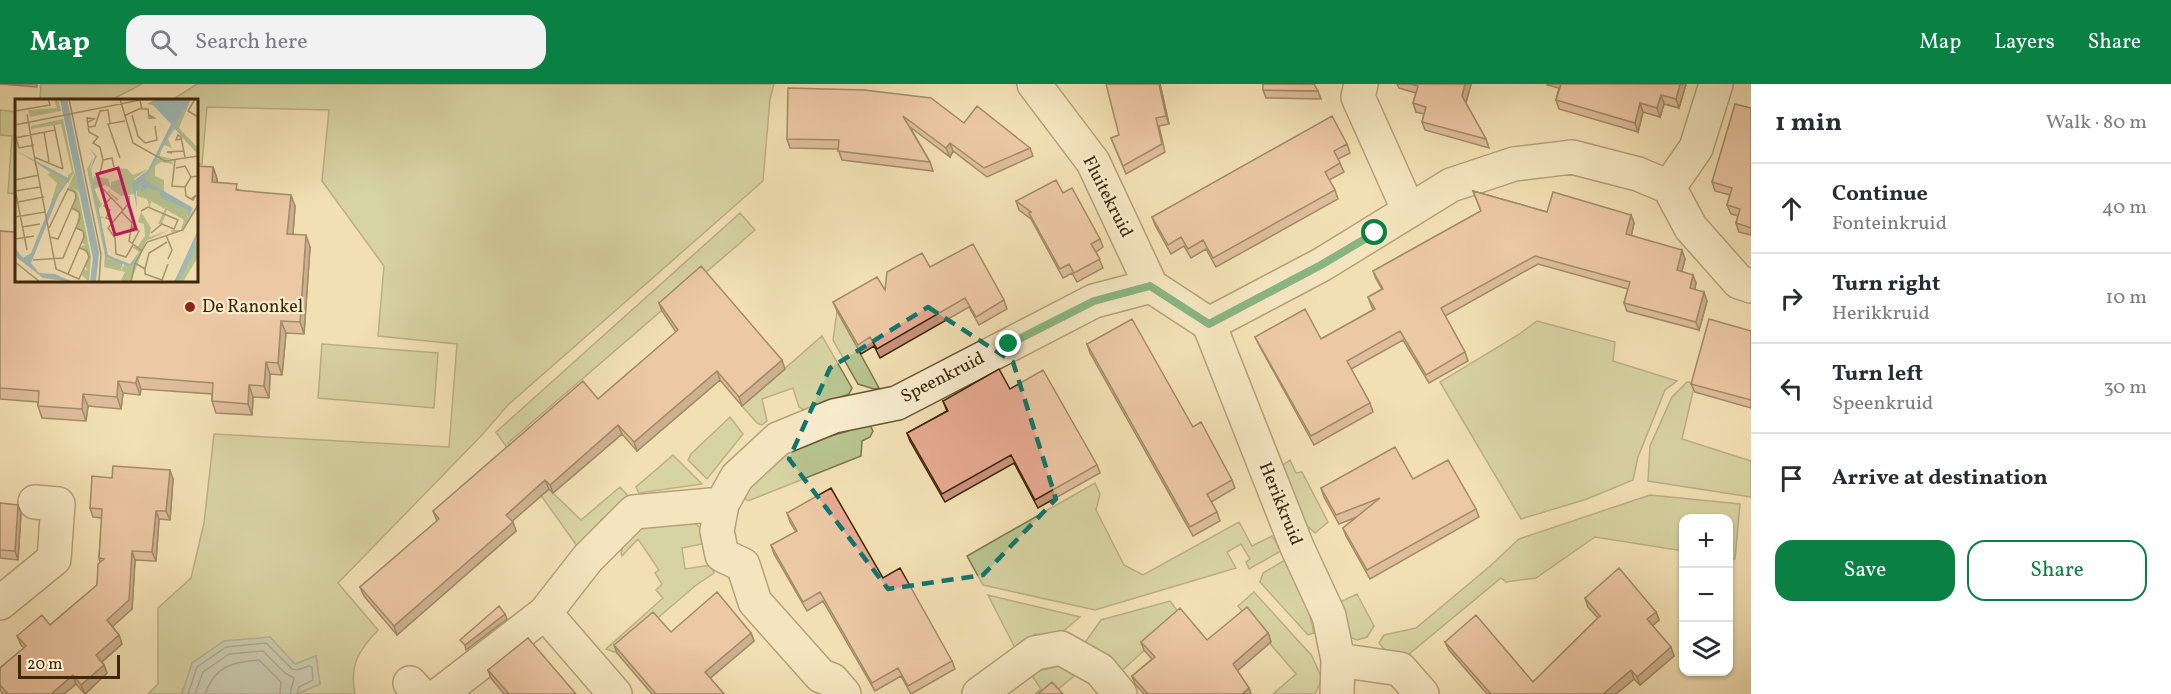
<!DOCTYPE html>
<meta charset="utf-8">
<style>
:root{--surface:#fff;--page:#f2f2f3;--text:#2b2b33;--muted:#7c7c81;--line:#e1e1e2;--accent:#0b8043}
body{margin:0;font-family:Vollkorn,serif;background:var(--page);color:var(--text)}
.controls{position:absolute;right:18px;bottom:18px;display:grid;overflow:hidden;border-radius:12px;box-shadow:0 2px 4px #0004}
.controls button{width:54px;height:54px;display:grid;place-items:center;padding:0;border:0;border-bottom:2px solid var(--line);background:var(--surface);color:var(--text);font:30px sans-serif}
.scale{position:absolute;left:18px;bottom:15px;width:102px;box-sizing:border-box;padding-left:6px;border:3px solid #3e2807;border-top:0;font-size:16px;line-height:21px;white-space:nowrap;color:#3e2807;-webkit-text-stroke:4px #f7ebce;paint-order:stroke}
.stop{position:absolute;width:18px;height:18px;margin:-14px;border:4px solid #0b8043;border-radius:50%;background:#fff}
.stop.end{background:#0b8043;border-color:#fff;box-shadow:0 2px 6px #0008}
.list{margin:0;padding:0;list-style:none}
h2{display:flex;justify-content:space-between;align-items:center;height:78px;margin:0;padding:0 24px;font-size:26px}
h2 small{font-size:20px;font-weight:400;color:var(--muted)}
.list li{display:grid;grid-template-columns:39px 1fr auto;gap:18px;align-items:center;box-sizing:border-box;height:90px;padding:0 24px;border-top:2px solid var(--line)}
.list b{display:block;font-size:22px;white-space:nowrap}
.list p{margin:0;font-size:20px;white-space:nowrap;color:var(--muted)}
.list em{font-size:20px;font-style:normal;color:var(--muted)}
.actions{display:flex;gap:12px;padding:18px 24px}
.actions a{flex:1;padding:14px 0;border:2px solid var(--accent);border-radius:18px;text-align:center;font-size:21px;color:var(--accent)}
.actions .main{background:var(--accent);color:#fff}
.icon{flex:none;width:33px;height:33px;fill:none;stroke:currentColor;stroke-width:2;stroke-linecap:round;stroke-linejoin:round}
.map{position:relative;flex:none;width:1751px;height:610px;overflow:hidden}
header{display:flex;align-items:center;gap:36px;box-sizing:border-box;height:84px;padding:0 30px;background:var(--accent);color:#fff}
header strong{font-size:28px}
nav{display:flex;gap:33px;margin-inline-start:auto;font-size:21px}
.search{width:420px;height:54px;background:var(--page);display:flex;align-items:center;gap:15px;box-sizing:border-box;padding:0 21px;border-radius:18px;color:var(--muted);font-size:22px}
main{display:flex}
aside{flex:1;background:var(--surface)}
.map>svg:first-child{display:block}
.green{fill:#b8c38f;stroke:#7b764b;stroke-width:1.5}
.water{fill:#a1bab9;stroke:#798072;stroke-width:1.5}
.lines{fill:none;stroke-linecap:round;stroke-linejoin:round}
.shore{stroke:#707160;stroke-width:1.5}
.street-casing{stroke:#6b5632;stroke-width:36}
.street{stroke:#f7ebce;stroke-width:33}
.wall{fill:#c7927e;stroke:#3e2807;stroke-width:1.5}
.shaded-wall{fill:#a27767;stroke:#3e2807;stroke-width:1.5}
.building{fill:#e7aa93;stroke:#3e2807;stroke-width:1.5}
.route{stroke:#0b8043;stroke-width:8}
.marked{fill:none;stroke:#0f766e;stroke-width:4.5;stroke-dasharray:12 8;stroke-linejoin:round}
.poi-dot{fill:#8f2418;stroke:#f7ebce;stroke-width:2}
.labels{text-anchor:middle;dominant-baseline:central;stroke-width:4.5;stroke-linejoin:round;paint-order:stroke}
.street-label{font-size:18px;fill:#3e2807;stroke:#f7ebce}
.poi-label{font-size:18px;fill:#3e2807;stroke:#f7ebce;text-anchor:start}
.inset-road{fill:none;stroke:#aa966f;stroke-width:1.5}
.view{fill:#c2185b;fill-opacity:0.15;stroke:#c2185b;stroke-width:3}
.inset-edge{fill:none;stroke:#3e2807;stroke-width:3}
</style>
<header>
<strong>Map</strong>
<div class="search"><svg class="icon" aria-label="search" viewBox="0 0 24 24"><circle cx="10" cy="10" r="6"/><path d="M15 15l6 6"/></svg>Search here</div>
<nav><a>Map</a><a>Layers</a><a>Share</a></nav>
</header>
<main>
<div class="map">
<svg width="1751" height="610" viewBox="0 0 1751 610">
<rect width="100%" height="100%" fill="#f2e0b4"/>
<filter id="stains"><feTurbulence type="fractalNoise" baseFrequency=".00333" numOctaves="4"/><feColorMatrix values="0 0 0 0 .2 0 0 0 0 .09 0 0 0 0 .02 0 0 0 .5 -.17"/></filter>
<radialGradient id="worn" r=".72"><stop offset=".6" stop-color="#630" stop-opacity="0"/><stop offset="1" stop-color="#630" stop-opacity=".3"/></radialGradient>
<path class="green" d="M41 0H142L111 16H40Z
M197 0H774L770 15 763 97 508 321 481 352 338 499 378 546C359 566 349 581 355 610H297L320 600 316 572 295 580 182 605V610H148L158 600V524L191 494 204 439 214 350 449 363 457 260 378 252 384 182 322 97 329 26 207 23 202 80H197L196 16H172Z
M0 26 16 28V110L8 109 12 52 0 51Z
M740 129 755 146 508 359 553 409 581 436 620 403 629 413 601 436 590 459 577 462 496 348Z
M837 227 879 304 874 305 858 300 833 256Z
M1537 237 1615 258 1613 277 1677 297 1665 306 1638 373 1633 396 1587 415 1521 435 1440 298 1518 251Z
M822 252 852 304 849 310 812 324 807 328 799 323 793 304 762 315 767 337 762 341 757 339 742 322Z
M322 260 438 269 434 324 318 314Z
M1687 298 1695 299 1682 355 1751 377V413L1648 397 1650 362 1672 313Z
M730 333 743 350 707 395 688 376 691 370Z
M865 339 871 343 873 347 870 353 862 357 861 372 748 417 742 412 767 381 802 360 848 347 850 343Z
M673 371 702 400 639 409 636 403Z
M1290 376 1296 389 1302 388 1328 438 1315 449 1302 437 1277 385Z
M1095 399 1100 410 1096 426 1124 481 1143 491 1239 438 1252 462 1272 452 1281 467 1249 485 1246 478 1250 475 1241 460 1227 468 1236 484 1095 526 983 501 967 472Z
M1650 411 1740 420 1735 475 1729 474 1728 434H1684L1683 467 1595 453 1536 494 1506 498 1501 494 1403 575 1384 565 1379 559 1384 551 1416 544 1489 483 1519 455Z
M692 437 704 447 707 459 682 464 685 485 711 481 714 489 695 502 617 569 606 565 663 514 656 506 662 500 655 489 659 486 638 455 622 472 621 468 628 452 641 441Z
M1285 476 1306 516 1314 549 1308 551 1260 498 1263 489Z
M1254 508 1312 572 1322 595 1315 610H1273L1296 590 1238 522Z
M1357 510 1374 542 1367 553 1357 556 1347 552 1336 520Z
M988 511 1080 533 1066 545 1055 551 1035 550 1015 564Z
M1170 517 1182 533 1120 588 1081 564 1101 536Z
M1059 582 1074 592 1052 610H1035L1041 605 1030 589Z"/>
<path class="water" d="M270 553 295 580 316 572 320 600 297 610H182L192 579 224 557Z"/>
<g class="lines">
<path class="shore" d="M188 610 197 583 226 563 266 559 292 585 297 586 309 582 312 583 313 596 299 603 297 610
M195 610 203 588 229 570 263 567 285 589 294 594 290 610
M205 610C216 581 231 579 259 576L281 598 280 610"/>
<defs>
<path id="street" d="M1034 0 1093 78 1151 202
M1361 0 1358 13 1409 127
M1669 103 1696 64 1716 0
M1151 202 1209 240 1297 463 1329 532 1338 576 1400 585 1422 610
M1209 240 1321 181 1451 101 1514 80 1572 73 1638 90 1669 103 1691 144 1739 198 1751 202
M722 420 717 447 722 471 743 481 755 518 821 592 832 596 844 610
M0 519 54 475 58 420 35 418
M545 529 615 610
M410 599 420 610
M440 610 545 529 588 474 634 428 722 420 737 393 778 355 834 332 897 319 1094 217 1151 202
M979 610 1035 569 1061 564 1100 586 1120 610
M1337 610 1338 576"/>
</defs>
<use href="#street" class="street-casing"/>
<use href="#street" class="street"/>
</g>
<path class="wall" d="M0 0H37V3Z
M1160 0 1169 40 1159 42 1165 68 1126 90 1111 54 1119 51Z
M1397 0H1471L1466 19 1486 55 1489 64 1425 46 1422 38 1424 30 1416 28 1413 19 1416 9 1399 4Z
M1547 0H1686L1679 24 1664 20 1660 33 1643 28 1638 48 1559 25 1556 16 1559 4 1547 1Z
M864 6 964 39 1030 64 1033 72 987 93 953 67 950 73 910 43 930 78 933 87 842 76 838 65 790 64 787 55Z
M1263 6 1318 7 1321 15 1266 14Z
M1751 24V151L1739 148 1736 139 1738 132 1731 130 1727 121 1730 111 1715 107 1712 98Z
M1347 60 1350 69 1338 75 1344 88 1329 96 1335 106 1338 115 1216 183 1206 165 1191 174 1184 162 1171 170 1155 141 1152 133Z
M213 83 217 95V98L239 106 295 122 293 150 310 163 304 250 286 249 282 291 270 290 269 314 253 313 252 331 216 329 212 317V310L141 305 140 311 123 309 121 325 88 322 86 337 42 334 38 322V318L0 315V147L196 196Z
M1473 107 1547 128 1631 131 1634 139 1631 151 1685 175 1682 187 1696 199 1695 205 1707 217 1699 246 1627 227 1624 219 1628 205 1538 180 1445 232 1465 268 1468 277 1429 299 1403 256 1351 285 1370 319 1373 328 1314 361 1259 261 1255 253 1321 255 1373 226 1368 213 1382 205 1376 195 1373 187 1481 127Z
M1063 109 1100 155 1103 163 1096 168 1103 184 1077 198 1072 189 1063 194 1031 135 1019 126 1016 117Z
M930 183 1004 216 1007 225 979 241 969 223 880 274 874 262 861 270 837 227 833 218 885 206Z
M659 219 785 285 742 322 720 296 637 367 622 350 553 409 549 405 512 437 516 447 397 551 364 512 360 503 437 437 433 427 598 315 676 248 662 227Z
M1751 247V324L1695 308 1691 300Z
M1087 260 1193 343 1232 396 1235 404 1211 418 1217 428 1220 437 1193 452 1090 269Z
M1010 305 1097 381 1100 389 1038 424 1014 379 945 418 910 357 907 349 947 327 943 317Z
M112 394 173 395 170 436 159 435 156 477 135 476 132 525 112 542 119 551 122 560 102 578 104 581 107 589 85 610 76 600 64 610H3L0 606V584L24 564 21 561 17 552 50 541 97 501 100 479 99 474 102 434 93 433 90 424Z
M1321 404 1476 425 1479 433 1370 495 1346 452 1343 444 1357 433 1339 440 1324 413Z
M0 419 21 429 18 476 0 474Z
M787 429 883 494 952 577 955 585 911 610 901 592 875 607 823 517 807 527 774 470 771 461 796 448 790 438Z
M1585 514 1656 528 1659 536 1652 542 1674 572 1640 601 1634 595 1616 610H1487L1449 566 1445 558 1533 598 1598 534 1588 523Z
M671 548 751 549 754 557 710 594 724 610H652L617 569 614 561Z
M1268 549 1271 558 1237 587 1249 604 1251 610H1144L1135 600 1132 592 1152 575 1144 566 1141 558 1207 556Z
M488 586 576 610H504L491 594Z"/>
<path class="shaded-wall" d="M1159 0H1160L1169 40 1166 32Z
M1465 0H1471L1465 21 1462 12Z
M1680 0H1686L1679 24 1676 15Z
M1661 11 1664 20 1660 33 1657 24Z
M1640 19 1643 28 1638 48 1635 39Z
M950 59 953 67 950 73 946 64Z
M213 83 217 95 216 110 212 98Z
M291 111 295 122 292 162 287 150Z
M1631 131 1634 139 1630 158 1626 150Z
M306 151 310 163 304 250 300 238Z
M1682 166 1685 175 1680 195 1677 186Z
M1693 191 1696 199 1693 212 1690 204Z
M1704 208 1707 217 1699 246 1696 238Z
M281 237 286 249 282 291 278 279Z
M782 276 785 285 742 322 739 313Z
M266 278 270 290 269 314 264 302Z
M717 287 720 296 637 367 634 358Z
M137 293 141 305 140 311 136 299Z
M118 297 123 309 121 325 117 313Z
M249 301 253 313 252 331 248 320Z
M83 310 88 322 86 337 82 325Z
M618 341 622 350 553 409 550 401Z
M170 386 173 395 170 436 166 427Z
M545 396 549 405 509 440 506 431Z
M18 421 21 429 18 476 15 467Z
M156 427 159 435 156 477 152 468Z
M513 438 516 447 397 551 394 542Z
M132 467 135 476 132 525 110 545 107 536Z
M1656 528 1659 536 1650 544 1647 535Z
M505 530 507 535 466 566 465 561Z
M751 549 754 557 708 596 705 588Z
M1268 549 1271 558 1236 588 1233 580Z
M119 551 122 560 99 580 96 571Z
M1671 563 1674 572 1640 601 1637 593Z
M104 581 107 589 85 610 81 601Z
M1631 586 1634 595 1616 610H1603Z
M73 591 76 600 64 610H51Z
M1249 604 1251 610H1242Z"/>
<path class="building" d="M1106 0H1159L1166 32 1156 34 1162 60 1123 82 1111 54 1119 51Z
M1263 0H1314L1318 7 1263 6Z
M1410 0H1465L1462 12 1486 55 1422 38 1426 23 1413 19 1418 2Z
M1561 0H1680L1676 15 1661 11 1657 24 1640 19 1635 39 1556 16Z
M788 4 864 6 931 14 964 39 977 22 1030 64 984 84 950 59 946 64 903 32 930 78 838 67 839 56 787 55Z
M1735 20 1751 24V144L1736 139 1740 125 1727 121 1732 104 1712 98Z
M1332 32 1347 60 1334 67 1340 79 1325 88 1335 106 1213 174 1203 156 1188 165 1181 153 1168 161 1152 133Z
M196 82 213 83 212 98 237 100 236 106 291 111 287 150 306 151 300 238 281 237 278 279 266 278 264 302 249 301 248 320 212 317 213 299 137 293 136 299 118 297 117 313 83 310 82 325 38 322 39 307 0 304V147L16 148V196H196Z
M1056 96 1063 109 1072 104 1100 155 1091 160 1100 175 1074 189 1069 180 1060 185 1029 129 1031 128 1016 117Z
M1473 107 1547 128 1553 108 1631 131 1626 150 1682 166 1677 186 1693 191 1690 204 1704 208 1696 238 1624 219 1630 198 1535 172 1441 224 1465 268 1426 291 1400 247 1347 277 1370 319 1311 352 1255 253 1305 225 1321 255 1375 225 1368 213 1383 205 1373 187 1481 127Z
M973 160 1004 216 976 233 965 214 877 265 870 253 858 261 833 218 877 193 885 206 887 188 922 169 930 183Z
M701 182 782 276 739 313 717 287 634 358 618 341 550 401 545 396 506 431 513 438 394 542 360 503 439 435 433 427 583 297 598 315 678 246 659 219Z
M1132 235 1193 343 1201 338 1232 396 1207 410 1217 428 1190 443 1087 260Z
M1709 235 1751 247V316L1691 300Z
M999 285 1010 305 1043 286 1097 381 1035 416 1011 371 942 410 907 349 948 327 943 317Z
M1395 363 1413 395 1448 376 1476 425 1367 486 1343 444 1380 414 1336 431 1321 404Z
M113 382 170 386 166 427H156L152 468 132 467 129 516 107 536 119 551 96 571 104 581 81 601 73 591 51 610H8L0 601V584L26 562 17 552 42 531 50 541 97 501 98 480 104 475 99 474 102 425 90 424 92 392 112 394Z
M831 404 883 494 900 484 952 577 908 602 898 584 872 599 820 508 803 518 771 461 797 447 787 429Z
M0 419 18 421 15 467 0 466Z
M1619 484 1656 528 1647 535 1671 563 1637 593 1631 586 1603 610H1491L1445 558 1476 531 1533 598 1600 532 1585 514Z
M717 508 751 549 705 588 724 610H656L614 561 653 528 671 548Z
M499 522 505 530 465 561 460 556Z
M1247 523 1268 549 1233 580 1249 604 1242 610H1148L1132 592 1155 573 1141 558 1180 524 1207 556Z
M528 554 576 610H509L488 586Z
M1052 598 1063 610H1038Z"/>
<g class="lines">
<path class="route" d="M1009 260 1094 217 1150 202 1209 240 1321 181 1375 149"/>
</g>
<path d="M0 0H1751V610H0ZM928 223 1013 278 1056 415 983 491 888 505 789 375 830 284Z" fill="#f2e0b4" fill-opacity=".55" fill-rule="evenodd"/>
<path class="marked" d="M928 223 1013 278 1056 415 983 491 888 505 789 375 830 284Z"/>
<circle class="poi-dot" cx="190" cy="223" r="6"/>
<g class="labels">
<g class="street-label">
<text transform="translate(1107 113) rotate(63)">Fluitekruid</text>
<text transform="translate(943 294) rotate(-27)">Speenkruid</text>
<text transform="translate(1280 420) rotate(68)">Herikkruid</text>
</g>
<g class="poi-label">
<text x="202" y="223">De Ranonkel</text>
</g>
</g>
<g transform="translate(15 15)">
<rect width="183" height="183" fill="#f2e0b4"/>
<path d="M39 0H43L46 12 15 18 13 11 42 9ZM176 0 164 29 183 49V56L160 30 165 23 153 40 157 49 149 46 146 51 145 57 157 60 148 61 142 57ZM48 20 59 74 53 84V76L57 73 46 25 16 30V27ZM78 59 75 69 78 85 87 84 78 82 79 77 93 80 96 88V83L106 80 102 69 112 70 118 76 133 70 119 80 120 95 106 97 96 90 94 93 104 100 102 102 93 93 96 89 90 86 79 90 87 106 84 110 82 106 84 117 89 118 85 120 87 130H91L87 131 92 159 105 163 107 172 110 164 117 167 124 153 117 148 123 147 130 137 129 125 123 123 126 113 136 129 134 138 155 131 131 142 116 183H105L110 173 89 168 90 157 72 70ZM141 59 157 62 158 65 146 63 140 67V77L149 81V98L174 111 172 119 183 106 169 129 165 132 157 134 156 131H166L169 121 152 111 147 125H143L150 110 136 102 135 109 132 100 122 97V90ZM22 64 51 82 32 117 42 84 32 75 36 74ZM60 73 65 94 57 88 63 94 76 158 74 183 67 176 69 170 73 172 70 167 74 158 66 147 71 146 67 144 69 132 61 129 64 113 58 109 61 93 53 89ZM183 139V158L168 183H163Z" fill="#b8c38f"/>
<path d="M45 0H52L84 154 81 183H75L78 159ZM141 0H176L160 27 183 53 159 28 130 81 178 109 173 119V111L146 99 145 93 134 88 125 94 127 84 121 93 122 111 117 83 133 71 156 25 138 6 132 5ZM73 48 82 57 76 70 78 82 87 84 79 86 93 156 115 165 124 153 117 167 107 165 108 172 105 164 91 158 75 71 80 57ZM0 51 55 80 44 95 16 164 24 174 40 175 58 183 28 179 0 157V149L8 159 16 154 37 102 51 82ZM183 131 178 156 163 183H159Z" fill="#a1bab9"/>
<path class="inset-road" d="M54 0 86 155 84 183M105 0 118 44 150 62 183 57M180 0 173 12 183 18M125 2 127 10H133L134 19H139L134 16M0 12 35 6 33 0M12 15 21 67M117 16 123 37 130 44M109 17 126 9M73 23 79 20 72 19 74 33 83 38 78 44 85 48 88 61 85 74H89M0 26 130 0M39 26 48 70M74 28 80 27 85 12 93 11 95 24M29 33 34 63M0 39 40 31M1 39 4 49 19 46M166 40 161 41 163 36 166 38 170 58M130 44 142 41 140 27M157 54 152 53 169 52M19 58 48 70M105 59 93 25 110 22M88 61 97 59 99 68M160 61 157 87 170 88M21 65 41 170 64 180 74 158 72 152 65 149M161 69 170 67 176 78 183 77M0 81 24 76M87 89 108 111M0 90 12 151M0 92 25 88M114 97V104L93 129 100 139 101 155 111 158 118 146M96 98 89 107 95 111 91 119 97 121M176 100 181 96 178 101 176 100 171 97 170 88 176 78M3 103 29 98M126 112 133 108 163 121 159 130 147 125 136 134M107 113 117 124 114 142 127 152M0 118 30 113M7 128 25 125M117 128 124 132 117 145M34 129 53 90 60 93 61 99 43 140 35 138M151 136 157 151 153 160M0 140 19 137M18 161 48 159 65 119 64 113 57 109M0 163 25 183M120 164 130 170V175L147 181 153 165M130 170 134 154 152 143M53 175 69 138 68 132 61 129M116 183 120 164 132 143 168 131 183 106"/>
<path class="view" d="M103 69 121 130 100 136 82 75Z"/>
<rect width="183" height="183" class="inset-edge"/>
</g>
<rect width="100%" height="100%" filter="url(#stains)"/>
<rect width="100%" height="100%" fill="url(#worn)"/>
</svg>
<div class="controls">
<button>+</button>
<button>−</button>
<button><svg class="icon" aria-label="layers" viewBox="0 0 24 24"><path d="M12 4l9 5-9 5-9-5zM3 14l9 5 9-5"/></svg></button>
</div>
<div class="scale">20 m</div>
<div class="stop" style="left:1375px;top:149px"></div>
<div class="stop end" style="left:1009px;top:260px"></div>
</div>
<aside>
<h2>1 min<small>Walk · 80 m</small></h2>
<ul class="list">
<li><svg class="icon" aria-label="ahead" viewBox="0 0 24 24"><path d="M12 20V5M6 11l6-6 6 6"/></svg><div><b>Continue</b><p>Fonteinkruid</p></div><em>40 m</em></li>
<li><svg class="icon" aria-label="right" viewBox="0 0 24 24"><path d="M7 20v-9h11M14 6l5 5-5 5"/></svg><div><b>Turn right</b><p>Herikkruid</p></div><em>10 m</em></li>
<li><svg class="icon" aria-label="left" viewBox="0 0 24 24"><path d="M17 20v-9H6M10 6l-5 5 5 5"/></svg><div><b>Turn left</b><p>Speenkruid</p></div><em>30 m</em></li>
<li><svg class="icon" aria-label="arrive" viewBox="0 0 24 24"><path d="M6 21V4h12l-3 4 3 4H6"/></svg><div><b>Arrive at destination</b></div></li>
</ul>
<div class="actions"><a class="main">Save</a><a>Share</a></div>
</aside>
</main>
